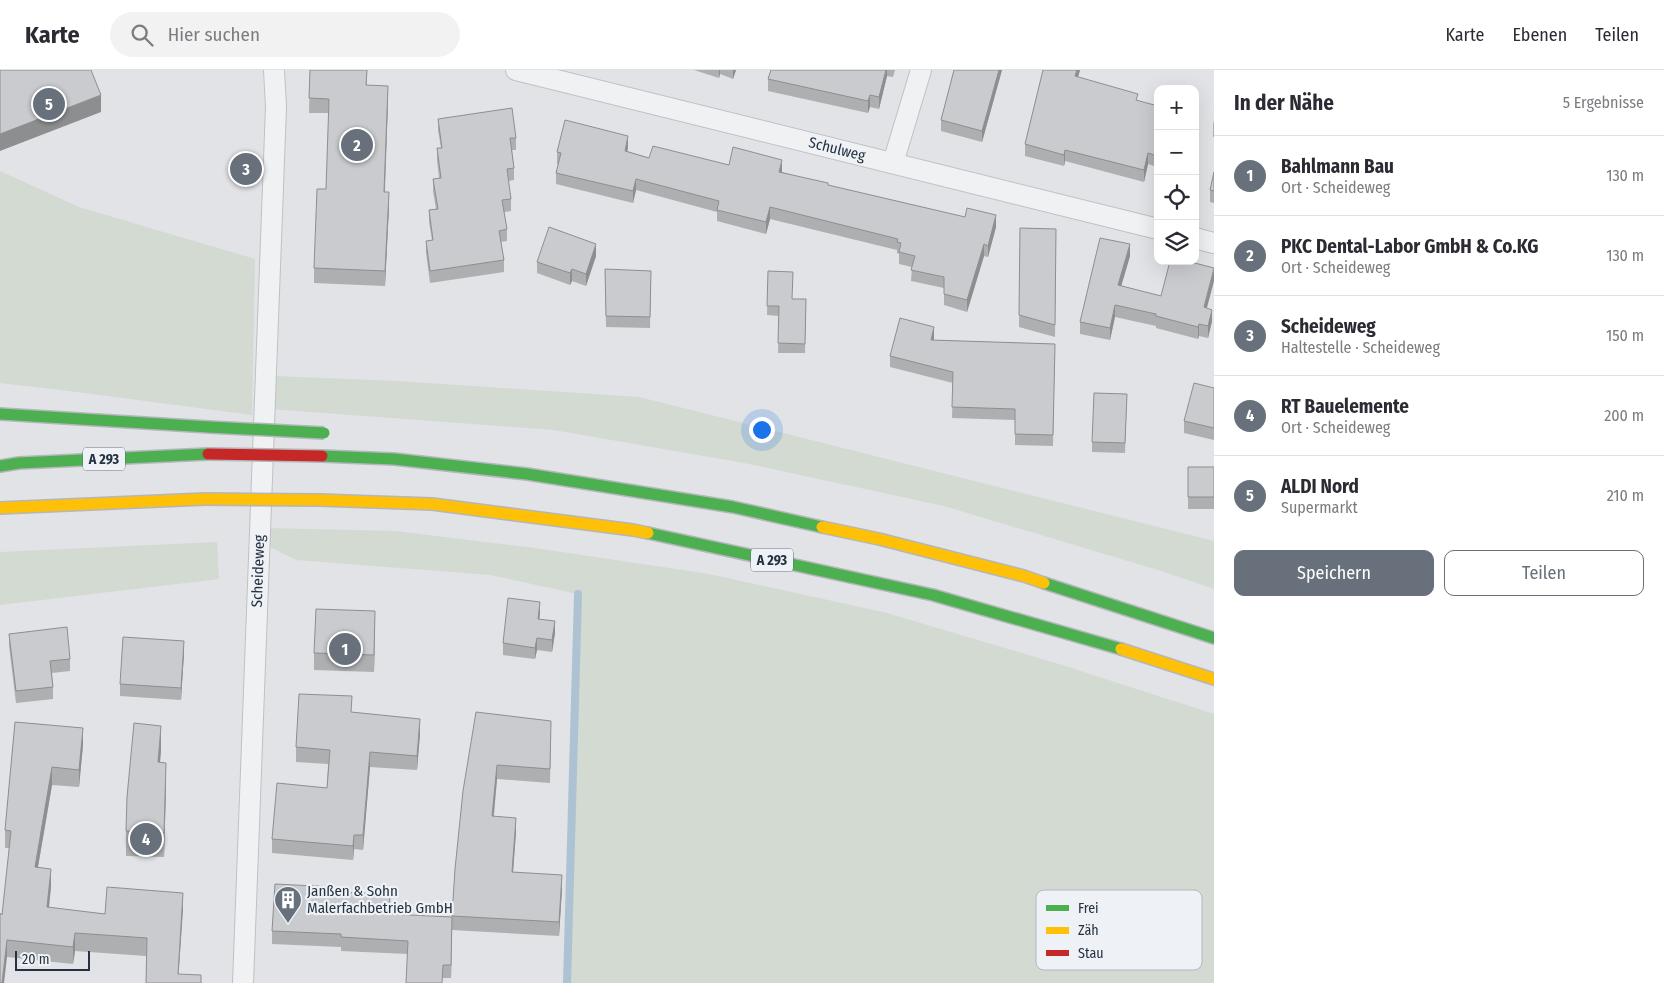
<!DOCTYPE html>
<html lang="de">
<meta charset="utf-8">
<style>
:root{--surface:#fff;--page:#f2f2f3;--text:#2b2b33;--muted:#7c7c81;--line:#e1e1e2;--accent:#67707b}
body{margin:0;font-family:"Fira Sans Condensed",sans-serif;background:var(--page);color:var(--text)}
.controls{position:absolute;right:15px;top:15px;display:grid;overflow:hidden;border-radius:10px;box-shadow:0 5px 20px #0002}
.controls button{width:45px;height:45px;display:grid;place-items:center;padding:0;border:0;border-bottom:1px solid var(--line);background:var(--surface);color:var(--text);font:25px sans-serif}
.scale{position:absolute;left:15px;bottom:12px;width:75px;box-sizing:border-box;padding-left:5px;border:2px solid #263241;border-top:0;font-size:14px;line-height:18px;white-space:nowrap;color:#263241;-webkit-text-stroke:4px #eef2f6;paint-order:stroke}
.you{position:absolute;left:761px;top:359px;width:18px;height:18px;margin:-12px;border:4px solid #fff;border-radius:50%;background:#1a73e8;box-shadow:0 0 0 8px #1a73e833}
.badge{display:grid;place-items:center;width:32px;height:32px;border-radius:50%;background:var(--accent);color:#fff;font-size:16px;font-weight:700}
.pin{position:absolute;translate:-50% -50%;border:2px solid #fff;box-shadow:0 1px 5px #0006}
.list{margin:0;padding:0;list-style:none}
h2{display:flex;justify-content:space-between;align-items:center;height:65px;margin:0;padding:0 20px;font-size:21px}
h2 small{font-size:16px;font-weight:400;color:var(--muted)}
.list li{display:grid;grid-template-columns:32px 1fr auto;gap:15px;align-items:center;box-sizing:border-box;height:80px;padding:0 20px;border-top:1px solid var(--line)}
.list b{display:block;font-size:19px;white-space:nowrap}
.list p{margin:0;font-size:16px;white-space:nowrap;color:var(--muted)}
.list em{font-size:16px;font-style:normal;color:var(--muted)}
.actions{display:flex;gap:10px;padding:15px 20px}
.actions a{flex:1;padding:11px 0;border:1px solid var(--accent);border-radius:10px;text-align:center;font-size:18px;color:var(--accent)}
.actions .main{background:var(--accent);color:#fff}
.icon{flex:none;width:28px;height:28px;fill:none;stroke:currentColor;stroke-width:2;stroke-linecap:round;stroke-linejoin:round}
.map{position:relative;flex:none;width:1214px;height:913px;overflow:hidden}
header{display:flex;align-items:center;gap:30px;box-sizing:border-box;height:70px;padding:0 25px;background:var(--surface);border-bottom:1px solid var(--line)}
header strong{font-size:24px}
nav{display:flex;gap:28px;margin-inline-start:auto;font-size:18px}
.search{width:350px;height:45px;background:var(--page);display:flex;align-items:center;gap:12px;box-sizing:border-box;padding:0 18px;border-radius:28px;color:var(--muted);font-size:19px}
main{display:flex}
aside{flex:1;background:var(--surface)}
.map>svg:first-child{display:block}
.green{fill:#d2dad1}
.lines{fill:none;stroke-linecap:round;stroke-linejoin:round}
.stream{stroke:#adc2d3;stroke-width:8}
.street-casing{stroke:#bfc1c4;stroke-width:22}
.fast-casing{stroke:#b3b6bb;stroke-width:14}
.slow-casing{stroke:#b3b6bb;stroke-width:14}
.street{stroke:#f0f1f3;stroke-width:20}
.fast{stroke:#4caf50;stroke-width:11}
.slow{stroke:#ffc107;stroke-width:11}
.fast-bridge-casing{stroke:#b3b6bb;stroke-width:14;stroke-linecap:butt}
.slow-bridge-casing{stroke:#b3b6bb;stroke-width:14;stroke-linecap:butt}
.jam-bridge-casing{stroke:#b3b6bb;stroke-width:14;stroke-linecap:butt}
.fast-bridge{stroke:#4caf50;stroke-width:11}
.slow-bridge{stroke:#ffc107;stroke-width:11}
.jam-bridge{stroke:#c62828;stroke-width:11}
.wall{fill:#adafb1}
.shaded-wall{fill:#8d8e90}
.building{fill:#c9cbce;stroke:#8d8e90}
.labels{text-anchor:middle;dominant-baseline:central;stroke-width:4.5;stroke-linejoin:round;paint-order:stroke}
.shield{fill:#eef2f6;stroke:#626c77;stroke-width:1}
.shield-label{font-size:14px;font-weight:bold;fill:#263241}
.street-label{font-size:15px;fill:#263241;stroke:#eef2f6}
.poi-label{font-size:15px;fill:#263241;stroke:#eef2f6;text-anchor:start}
.key{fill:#eef2f6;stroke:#b2b8c0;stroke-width:1}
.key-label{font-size:14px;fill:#263241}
</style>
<header>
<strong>Karte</strong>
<div class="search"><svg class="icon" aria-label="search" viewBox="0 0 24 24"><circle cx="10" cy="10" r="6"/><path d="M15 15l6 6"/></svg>Hier suchen</div>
<nav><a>Karte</a><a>Ebenen</a><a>Teilen</a></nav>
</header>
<main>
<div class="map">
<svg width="1214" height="913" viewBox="0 0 1214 913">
<rect width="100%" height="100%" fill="#e1e3e6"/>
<path class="green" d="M0 101 79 137 255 189 252 345 69 321 0 313Z
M275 306 396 311 639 327 1214 471V519L1161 501 944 436 744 393 554 360 270 339Z
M264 458 395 461 535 478 709 504 887 543 1062 595 1214 644V913H567L578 524 614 532 491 505 296 490 270 477Z
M217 472 219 509 0 535V482Z"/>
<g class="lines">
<path class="stream" d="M567 913 578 524"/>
<defs>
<path id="street" d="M516 0 1158 159
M893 93 921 0
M1195 168 1214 173
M243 913 276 37 274 0"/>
<path id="fast" d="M0 344 209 357
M322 386 394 389 527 404 733 437 822 457
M0 396 19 393 208 384
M648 463 933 525 1121 579
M1044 513 1214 568"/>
<path id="slow" d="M319 430 432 434 633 460 648 463
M0 438 205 429
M822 457 879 469 1024 506 1044 513
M1121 579 1214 609"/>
</defs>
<use href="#street" class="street-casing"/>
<use href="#fast" class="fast-casing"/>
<use href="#slow" class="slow-casing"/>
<use href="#street" class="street"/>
<use href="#fast" class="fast"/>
<use href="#slow" class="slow"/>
<defs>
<path id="fast-bridge" d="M209 357 324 363"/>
<path id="slow-bridge" d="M205 429 319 430"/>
<path id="jam-bridge" d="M208 384 322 386"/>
</defs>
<use href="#fast-bridge" class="fast-bridge-casing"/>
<use href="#slow-bridge" class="slow-bridge-casing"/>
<use href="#jam-bridge" class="jam-bridge-casing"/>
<use href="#fast-bridge" class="fast-bridge"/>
<use href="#slow-bridge" class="slow-bridge"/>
<use href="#jam-bridge" class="jam-bridge"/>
</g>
<path class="wall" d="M310 0H367V15L388 31 385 122 389 137 385 216 314 213V198L326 119 329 43H309Z
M694 0H736L733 9 720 4 719 8Z
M771 0H895L893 7 887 6 879 39 870 37 868 43 768 21V9Z
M954 0H1002L982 72 941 61V50Z
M1043 0H1080L1078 7 1138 31 1158 36 1157 97 1148 94 1144 112 1065 91 1064 96 1025 86V74Z
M438 49 516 68V80H512L514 98V110L508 111 511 129V141L504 142 507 159V171L501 172 504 190V202L430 213 426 183V171L432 170 429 152V140L436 139 433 121V109L439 108 437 90V78H441L438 60Z
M1214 50V67H1213V55Z
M628 78 627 81 649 88 729 95 782 102 828 115 996 157 988 187 984 186 967 242 944 235V218L911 211 912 197 899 194V184L897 183V180L770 149 766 164 717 151V142L636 120 633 133 556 114V103L558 94H557V82Z
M1214 102V133L1210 132V120Z
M1020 158 1056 159 1055 267 1019 257Z
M596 186 586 216 572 211 570 215 537 203V192Z
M1130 186 1121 216 1207 238 1212 251 1208 268 1199 266 1198 269 1156 258V256L1115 247 1110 270 1080 264V252Z
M605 199 651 212 650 258 606 257Z
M768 201 792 229H806L805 283H778L779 246 767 245Z
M934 268 933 270 1055 274 1053 376 1015 375V350L952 348 953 313 890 297V286Z
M1214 318V370L1184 363V351Z
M1127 324 1125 383 1092 382V372Z
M1188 397H1214V439H1188Z
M540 543 539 549 555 563 552 582 537 580 535 589 503 585V573Z
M375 559 374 602 314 600V583Z
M9 564 70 589V601L52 603 53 617V629L16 633 9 576Z
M184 583 181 630 120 626V614Z
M352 642 420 664 417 700 370 697 363 780 354 779 353 790 272 783V769L327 718 328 694 296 692V677Z
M476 642 551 665 550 713 497 709 494 746 516 762 513 802 562 819 559 866 452 860 451 908H443L408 884 341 881V877L272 874V861L335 822 390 844 452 847Z
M15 652 83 675 79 717 52 715 38 797 51 816 49 838 105 844 183 840 146 913V886L75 881 73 894 7 887 2 845 10 778H5V760Z
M161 680 160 692 166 717 164 787 126 786V761Z"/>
<path class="shaded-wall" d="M719 0H720V4L719 8Z
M733 0H736L733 9Z
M886 0H887V6L879 39V27Z
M999 0H1002L982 72V61Z
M1077 0H1080L1075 18V6Z
M388 16V31L384 136V122Z
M101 25V42L0 81V64Z
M870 25V37L868 43V31Z
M628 66V78L625 92V81Z
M1065 80V91L1064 96V85Z
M1158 82V93L1157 97V86Z
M1148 83V94L1144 112V100Z
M782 90V102L779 113V102Z
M636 109V120L633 133V121Z
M389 122V137L385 216V201Z
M770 137V149L766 164V152Z
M996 145V157L988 187V176Z
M596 174V186L586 216V204Z
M984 174V186L967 242V230Z
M1130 174V186L1118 227V215Z
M572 199V211L570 215V203Z
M1214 199V211L1204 249V237Z
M1115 235V247L1110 270V258Z
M1212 240V251L1208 268V256Z
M1199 254V266L1198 269V257Z
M934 257V268L931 281V270Z
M540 532V543L538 561V549Z
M375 541V559L374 602V585Z
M555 551V563L552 582V570Z
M537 568V580L535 589V578Z
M184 571V583L181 630V618Z
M420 649V664L417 700V686Z
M161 656V680L158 716V692Z
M83 658V675L79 717V700Z
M370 682V697L363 780V765Z
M166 693V717L164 787V763Z
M497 695V709L492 760V746Z
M52 697V715L35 814V797Z
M516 748V762L512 816V802Z
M354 765V779L353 790V776Z
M51 799V816L47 855V837Z
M562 805V819L559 866V852Z
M183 823V840L178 913V904Z
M452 847V860L451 908V895Z
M75 863V881L73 894V877Z
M7 870V887L4 913H2Z"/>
<path class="building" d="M0 0H91L101 25 0 64Z
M310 0H367L366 15 388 16 384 122H389L385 201 314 198 317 119H326L329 29 309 28Z
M771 0H886L879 27 870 25 868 31 768 9Z
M954 0H999L982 61 941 50Z
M1043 0H1077L1075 6 1138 24 1136 30 1158 36V82L1157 86 1148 83 1144 100 1065 80 1064 85 1025 74Z
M512 38 516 68H510L514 98 507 99 511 129 502 130 507 159 499 161 504 190 430 201 426 171 433 170 429 140 438 139 433 109 441 108 437 78H442L438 49Z
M565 50 628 66 625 81 649 88 653 76 729 95 733 77 782 90 779 102 828 113V115L965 147 967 138 996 145 988 176 984 174 967 230 944 224V207L911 200 915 186 899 182 901 173 897 172 898 169 770 137 766 152 717 140 719 131 636 109 633 121 556 103 561 83 557 82Z
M1214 102V121L1210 120Z
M549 157 596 174 586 204 572 199 570 203 537 192Z
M1020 158 1056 159 1055 255 1019 245Z
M1100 168 1130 174 1118 215 1161 226 1170 191H1187L1214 198 1204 237 1212 240 1208 256 1199 254 1198 257 1156 246V244L1115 235 1110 258 1080 252Z
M605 199 651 201 650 247 606 246Z
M768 201 793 202 792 229H806L805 274 778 273 779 236H767Z
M900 248 934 257 931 270 1055 274 1053 365 1015 364V339L952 337 953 302 890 286Z
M1194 313 1214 318V358L1184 351Z
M1094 323 1127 324 1125 373 1092 372Z
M1188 397H1214V427H1188Z
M508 528 540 532 538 549 555 551 552 570 537 568 535 578 503 573Z
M316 539 375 541 374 585 314 583Z
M67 557 70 589 50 591 53 617 16 621 9 564Z
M123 567 184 571 181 618 120 614Z
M299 624 352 626 351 642 420 649 417 686 370 682 363 765H354L353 776 272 769 277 713 327 718 330 680 296 677Z
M476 642 551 651 550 699 497 695 492 746 516 748 512 802 562 805 559 852 452 846 455 799 463 721Z
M15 652 83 658 79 700 52 697 35 797 51 799 47 837 105 844 107 817 183 823 178 904 201 905V913H146L147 868 75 863 73 877 7 870 2 913H0V843L2 845 11 761 5 760Z
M134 653 161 656 158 692 166 693 164 763 126 761 127 727Z
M275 814 335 817V822L390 824 389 844 452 847 451 895H443L442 913H406L408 871 341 867V864L272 861Z"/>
<defs>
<symbol id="building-pin" viewBox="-11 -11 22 30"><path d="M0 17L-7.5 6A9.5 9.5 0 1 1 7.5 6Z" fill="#67707b" stroke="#eef2f6"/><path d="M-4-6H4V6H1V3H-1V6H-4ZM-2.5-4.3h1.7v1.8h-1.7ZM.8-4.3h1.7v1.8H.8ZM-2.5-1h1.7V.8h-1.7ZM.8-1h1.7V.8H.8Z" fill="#fff"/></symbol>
</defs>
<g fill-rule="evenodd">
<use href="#building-pin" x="272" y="814" width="32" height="43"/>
</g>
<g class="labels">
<g class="shield">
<rect x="83" y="377.5" width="42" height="23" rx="4"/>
<rect x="751" y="478.5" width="42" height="23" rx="4"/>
</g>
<g class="shield-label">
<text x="104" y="389">A 293</text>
<text x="772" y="490">A 293</text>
</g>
<g class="street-label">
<text transform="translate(837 79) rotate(14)">Schulweg</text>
<text transform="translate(258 501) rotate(-88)">Scheideweg</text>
</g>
<g class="poi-label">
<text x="307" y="821">Janßen &amp; Sohn<tspan x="307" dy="17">Malerfachbetrieb GmbH</tspan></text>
</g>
</g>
<rect x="1036" y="820" width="166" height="80" rx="8" class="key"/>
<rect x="1046" y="835" width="23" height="6" fill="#4caf50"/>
<rect x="1046" y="857" width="23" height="7" fill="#ffc107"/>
<rect x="1046" y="880" width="23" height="6" fill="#c62828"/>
<g class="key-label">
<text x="1078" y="843">Frei</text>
<text x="1078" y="865">Zäh</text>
<text x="1078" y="888">Stau</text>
</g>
</svg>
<div class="controls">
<button>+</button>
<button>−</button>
<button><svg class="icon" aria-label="locate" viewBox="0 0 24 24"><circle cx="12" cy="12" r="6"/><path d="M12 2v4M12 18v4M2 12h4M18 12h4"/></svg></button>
<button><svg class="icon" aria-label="layers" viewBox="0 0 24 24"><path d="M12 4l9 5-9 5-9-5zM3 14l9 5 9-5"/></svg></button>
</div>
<div class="scale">20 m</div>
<div class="you"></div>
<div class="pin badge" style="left:345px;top:579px">1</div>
<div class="pin badge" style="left:357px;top:75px">2</div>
<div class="pin badge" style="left:246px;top:99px">3</div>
<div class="pin badge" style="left:146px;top:769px">4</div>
<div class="pin badge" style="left:49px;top:34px">5</div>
</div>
<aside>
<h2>In der Nähe<small>5 Ergebnisse</small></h2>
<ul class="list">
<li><span class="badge">1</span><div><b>Bahlmann Bau</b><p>Ort · Scheideweg</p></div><em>130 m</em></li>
<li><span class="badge">2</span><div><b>PKC Dental-Labor GmbH &amp; Co.KG</b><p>Ort · Scheideweg</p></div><em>130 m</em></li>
<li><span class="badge">3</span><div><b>Scheideweg</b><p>Haltestelle · Scheideweg</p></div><em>150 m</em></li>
<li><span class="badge">4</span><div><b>RT Bauelemente</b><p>Ort · Scheideweg</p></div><em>200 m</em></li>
<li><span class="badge">5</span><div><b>ALDI Nord</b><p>Supermarkt</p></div><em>210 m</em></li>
</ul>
<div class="actions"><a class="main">Speichern</a><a>Teilen</a></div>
</aside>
</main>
